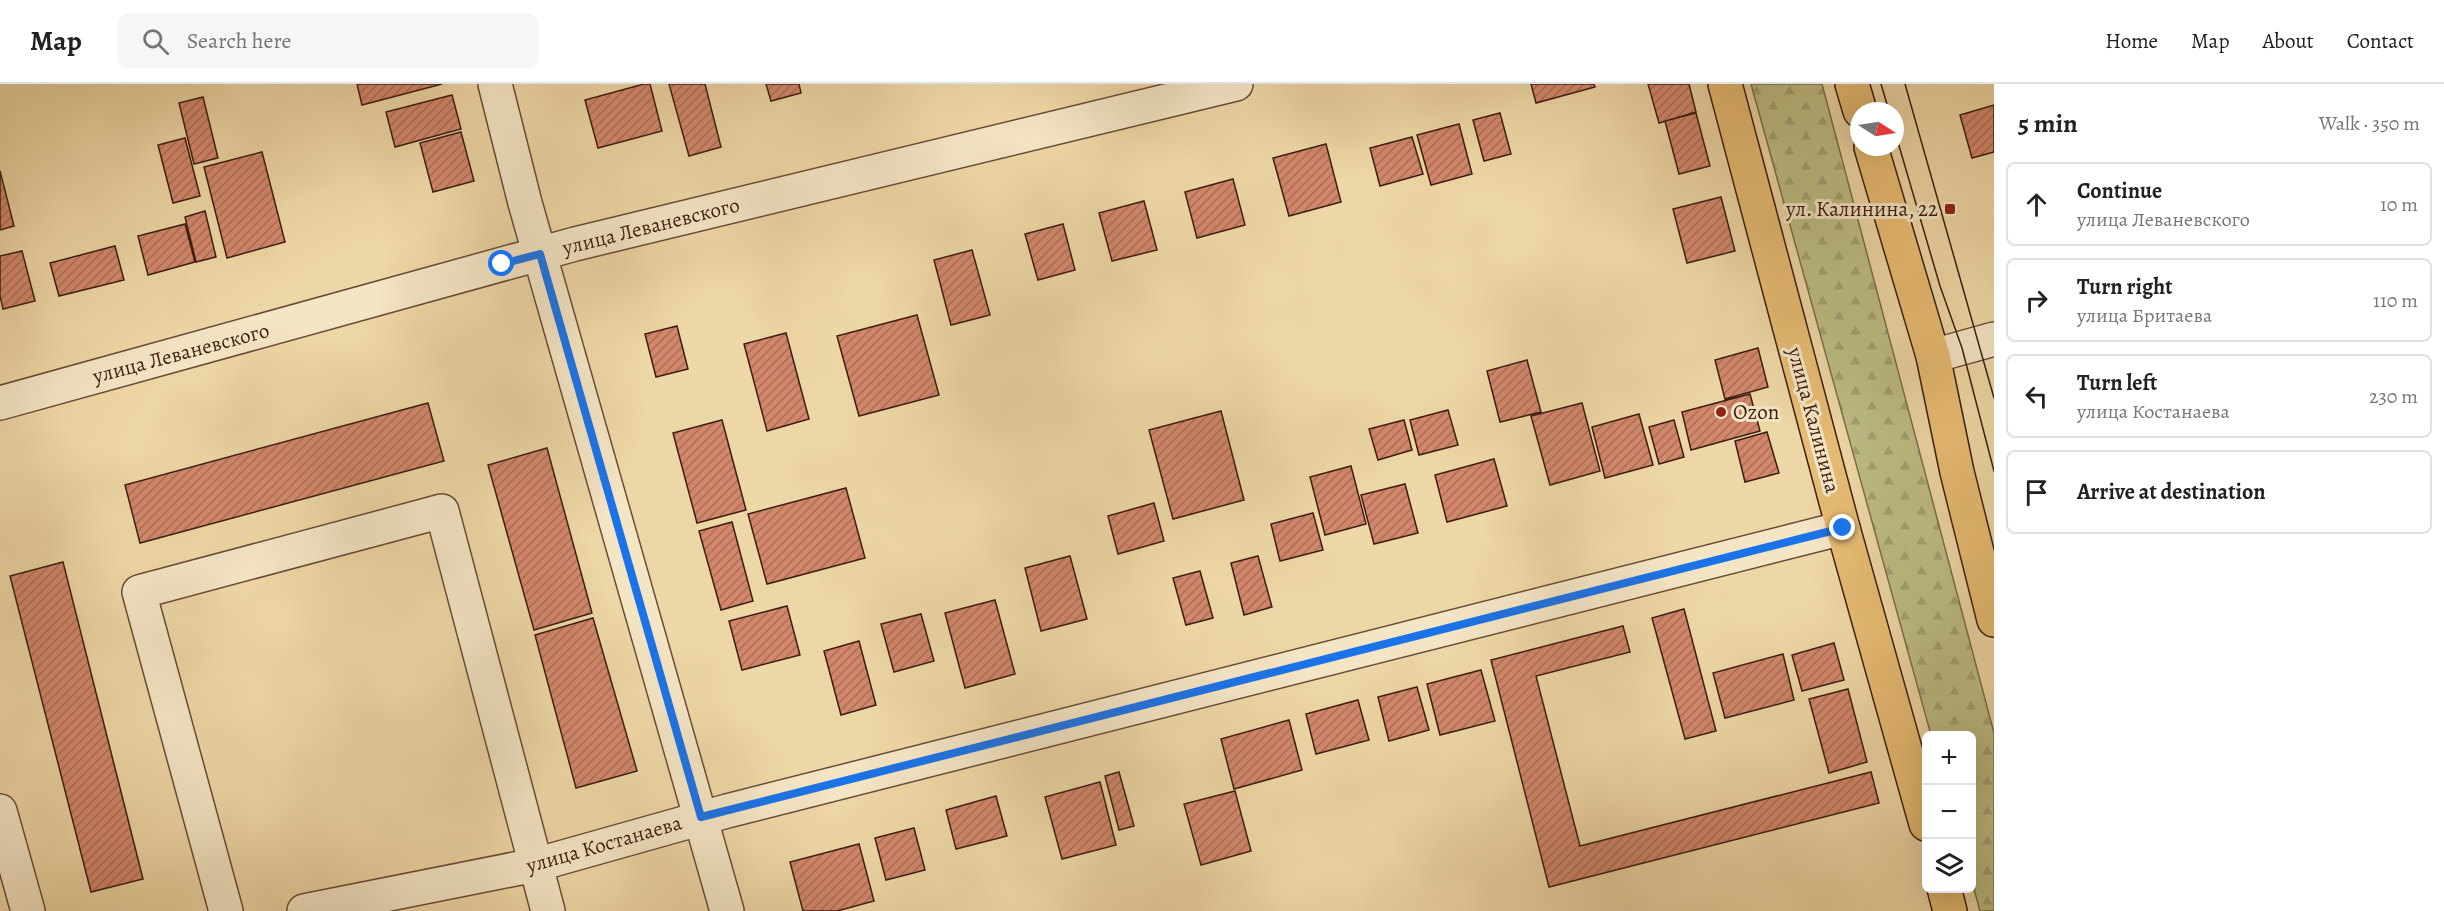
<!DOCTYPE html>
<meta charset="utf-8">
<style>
:root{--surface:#fff;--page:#f6f6f6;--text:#202124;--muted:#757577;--line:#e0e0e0}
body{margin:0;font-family:Alegreya,serif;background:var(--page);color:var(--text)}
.controls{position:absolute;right:18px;bottom:18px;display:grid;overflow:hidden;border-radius:9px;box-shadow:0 6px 24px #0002}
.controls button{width:54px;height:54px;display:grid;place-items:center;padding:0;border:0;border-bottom:2px solid var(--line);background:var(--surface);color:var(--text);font:30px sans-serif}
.compass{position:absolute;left:1850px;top:18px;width:54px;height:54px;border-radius:50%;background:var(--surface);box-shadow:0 6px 24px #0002;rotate:102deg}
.stop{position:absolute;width:18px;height:18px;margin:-14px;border:4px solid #1a73e8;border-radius:50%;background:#fff}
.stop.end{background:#1a73e8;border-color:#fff;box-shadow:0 2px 6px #0008}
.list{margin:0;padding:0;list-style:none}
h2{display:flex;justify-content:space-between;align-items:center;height:78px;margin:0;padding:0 24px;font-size:26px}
h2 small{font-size:20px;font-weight:400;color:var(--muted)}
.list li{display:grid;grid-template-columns:39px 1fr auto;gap:18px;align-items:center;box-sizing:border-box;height:84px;margin:0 12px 12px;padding:0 12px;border:2px solid var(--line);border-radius:9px}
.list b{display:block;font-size:22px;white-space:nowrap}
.list p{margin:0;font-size:20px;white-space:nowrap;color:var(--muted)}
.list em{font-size:20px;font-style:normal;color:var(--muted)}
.icon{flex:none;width:33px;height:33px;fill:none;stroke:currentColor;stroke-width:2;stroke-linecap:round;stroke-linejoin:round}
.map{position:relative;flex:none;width:1994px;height:827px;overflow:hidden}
header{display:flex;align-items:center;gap:36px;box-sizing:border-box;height:84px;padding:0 30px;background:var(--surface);border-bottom:2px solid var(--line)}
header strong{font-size:28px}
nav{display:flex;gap:33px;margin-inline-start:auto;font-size:21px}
.search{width:420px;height:54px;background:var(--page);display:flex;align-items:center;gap:15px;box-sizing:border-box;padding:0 21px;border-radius:9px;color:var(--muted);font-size:22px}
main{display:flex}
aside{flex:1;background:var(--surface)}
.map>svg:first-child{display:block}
.forest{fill:url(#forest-firs);stroke:#7c6d4a;stroke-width:1.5}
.building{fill:url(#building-hatch);stroke:#3c1d11;stroke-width:1.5}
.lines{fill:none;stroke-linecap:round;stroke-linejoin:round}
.minor-casing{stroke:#684c36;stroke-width:36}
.major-casing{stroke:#3c1d11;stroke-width:36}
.minor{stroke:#f4e5c5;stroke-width:33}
.major{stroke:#e7bc73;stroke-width:33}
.tram{stroke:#3c1d11;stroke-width:1.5}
.route{stroke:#1a73e8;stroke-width:8}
.poi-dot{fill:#8f2418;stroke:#f4e5c5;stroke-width:2}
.labels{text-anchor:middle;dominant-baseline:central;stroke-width:6;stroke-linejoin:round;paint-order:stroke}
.poi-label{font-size:21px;fill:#3c1d11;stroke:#f4e5c5;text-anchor:end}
.street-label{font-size:21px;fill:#3c1d11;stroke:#f4e5c5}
</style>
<header>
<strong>Map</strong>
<div class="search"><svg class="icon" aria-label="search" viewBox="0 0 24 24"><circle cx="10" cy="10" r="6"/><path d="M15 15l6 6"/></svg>Search here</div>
<nav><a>Home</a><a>Map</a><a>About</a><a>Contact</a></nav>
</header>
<main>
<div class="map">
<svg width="1994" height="827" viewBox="0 0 1994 827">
<defs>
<pattern id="forest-firs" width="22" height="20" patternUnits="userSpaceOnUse" patternTransform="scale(1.5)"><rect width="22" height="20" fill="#bcbd84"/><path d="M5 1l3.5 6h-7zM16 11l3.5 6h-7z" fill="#a2a271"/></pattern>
<pattern id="building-hatch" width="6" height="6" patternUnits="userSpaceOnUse" patternTransform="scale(1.5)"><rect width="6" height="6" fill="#d2876c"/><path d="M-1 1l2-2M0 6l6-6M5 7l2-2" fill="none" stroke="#ac6e57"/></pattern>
</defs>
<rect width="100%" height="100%" fill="#eed7a6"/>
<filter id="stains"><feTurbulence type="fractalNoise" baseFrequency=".00333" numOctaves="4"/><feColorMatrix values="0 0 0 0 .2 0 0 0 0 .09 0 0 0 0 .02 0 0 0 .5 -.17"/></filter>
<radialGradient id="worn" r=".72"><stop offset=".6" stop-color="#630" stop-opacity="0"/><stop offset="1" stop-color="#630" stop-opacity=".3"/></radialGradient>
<path class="forest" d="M1751 0H1822L1994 649V827H1980L1972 798V652L1931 651Z"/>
<path class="building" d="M357 0H442L362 21Z
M644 0H650L662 47 598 64 585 16Z
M669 0H705L721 63 689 72Z
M766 0H799L801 9 771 17Z
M1531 0H1594L1595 3 1536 19Z
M1648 0H1689L1696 28 1659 39Z
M452 11 461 45 395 63 386 28Z
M203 13 218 74 194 80 179 19Z
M1994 21V68L1972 74 1960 31Z
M1500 29 1511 70 1484 77 1473 36Z
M1696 29 1710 82 1679 90 1665 37Z
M1459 40 1472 90 1431 101 1417 51Z
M461 48 474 97 433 108 420 59Z
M1412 53 1423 90 1380 102 1370 64Z
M185 54 200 112 173 119 158 61Z
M1326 60 1341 118 1289 132 1273 74Z
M262 68 285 158 227 174 204 83Z
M0 87 14 142 0 146Z
M1233 95 1245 141 1197 154 1185 108Z
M1721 113 1735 167 1687 179 1673 125Z
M1144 117 1157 166 1112 177 1099 129Z
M205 127 216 173 196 178 185 133Z
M185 140 195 178 148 191 138 152Z
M1063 140 1075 186 1038 196 1025 150Z
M115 162 124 196 59 212 50 179Z
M972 166 990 231 951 241 934 176Z
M22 167 35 217 3 225 0 212V172Z
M917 231 939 311 859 332 837 252Z
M677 242 688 285 656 293 645 250Z
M786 249 809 335 767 347 744 260Z
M1758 264 1768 303 1725 315 1715 276Z
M1527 276 1541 328 1500 338 1487 287Z
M1750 310 1760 347 1691 366 1682 328Z
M428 319 444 377 140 459 125 401Z
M1582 319 1600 387 1550 401 1531 332Z
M1448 326 1458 361 1419 371 1410 336Z
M1221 327 1244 416 1173 435 1149 346Z
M1639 330 1653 381 1605 394 1592 343Z
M722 336 746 426 697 439 673 349Z
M1404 336 1412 366 1378 376 1369 345Z
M1674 336 1684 373 1659 380 1649 343Z
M1767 348 1779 389 1745 398 1735 357Z
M547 364 592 529 534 546 488 381Z
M1494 375 1507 422 1447 438 1435 391Z
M1351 382 1366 440 1325 451 1310 393Z
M1405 400 1418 449 1374 460 1361 411Z
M846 404 865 474 767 500 748 430Z
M1154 419 1164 457 1118 470 1108 432Z
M1313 429 1323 466 1280 477 1271 440Z
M732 438 753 517 721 526 699 447Z
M1070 472 1087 535 1041 547 1025 484Z
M1258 472 1272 523 1244 531 1231 479Z
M63 478 143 795 91 808 10 492Z
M1200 487 1213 534 1186 541 1173 494Z
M995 516 1015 590 965 604 945 529Z
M787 522 800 571 742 586 729 537Z
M1684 525 1716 647 1685 655 1652 534Z
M921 530 934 577 894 588 881 540Z
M593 534 637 687 576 704 535 551Z
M1623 542 1630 568 1536 592 1580 762 1871 688 1879 719 1549 803 1491 576Z
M859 557 876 621 841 631 824 567Z
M1834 559 1844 596 1802 607 1792 571Z
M1783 570 1794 616 1725 634 1713 589Z
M1481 586 1495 637 1440 651 1427 600Z
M1417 603 1429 646 1389 657 1378 613Z
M1848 605 1867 678 1829 689 1809 615Z
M1358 616 1369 656 1316 670 1306 630Z
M1289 636 1302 686 1234 705 1221 655Z
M1119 688 1134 742 1119 746 1105 692Z
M1100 698 1116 761 1062 775 1045 713Z
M1235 707 1251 767 1201 781 1184 720Z
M996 712 1007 752 956 765 946 726Z
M914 744 925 786 886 796 875 754Z
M859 760 874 817 837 827H803L790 778Z"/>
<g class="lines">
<defs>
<path id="minor" d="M495 0 525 119 727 827
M1933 272 1994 255
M0 319 575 160 1236 0
M0 727 28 827
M226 827 139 508 442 427 548 827
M304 827 535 781 727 727 1843 444"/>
<path id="major" d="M1725 0 1843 444 1926 740
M1852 0 1860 27
M1871 63 1933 272 1957 388 1994 536
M1944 804 1950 827"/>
</defs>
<use href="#minor" class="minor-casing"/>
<use href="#major" class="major-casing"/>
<use href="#minor" class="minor"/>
<use href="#major" class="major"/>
<path class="tram" d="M1881 0 1889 27
M1905 0 1994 314
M1895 48 1940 202 1962 264 1994 387"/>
</g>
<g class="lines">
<path class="route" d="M502 180 540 170 701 733 1843 444"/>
</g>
<g class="poi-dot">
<rect x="1944" y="119" width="12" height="12" rx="3"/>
<circle cx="1721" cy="328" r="6"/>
</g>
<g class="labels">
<g class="poi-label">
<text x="1938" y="125">ул. Калинина, 22</text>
<text x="1733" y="328" text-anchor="start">Ozon</text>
</g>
<g class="street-label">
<text transform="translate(651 142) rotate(-14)">улица Леваневского</text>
<text transform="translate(181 269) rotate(-15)">улица Леваневского</text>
<text transform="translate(1814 336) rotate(75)">улица Калинина</text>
<text transform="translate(604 760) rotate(-16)">улица Костанаева</text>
</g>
</g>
<rect width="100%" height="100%" filter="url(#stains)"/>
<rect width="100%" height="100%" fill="url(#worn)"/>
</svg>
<div class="controls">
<button>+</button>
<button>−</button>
<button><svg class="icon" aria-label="layers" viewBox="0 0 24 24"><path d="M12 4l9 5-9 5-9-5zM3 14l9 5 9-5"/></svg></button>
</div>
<svg class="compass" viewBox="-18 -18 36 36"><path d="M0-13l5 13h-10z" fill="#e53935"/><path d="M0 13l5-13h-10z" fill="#757577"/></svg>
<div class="stop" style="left:502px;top:180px"></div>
<div class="stop end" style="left:1843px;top:444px"></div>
</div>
<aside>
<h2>5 min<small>Walk · 350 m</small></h2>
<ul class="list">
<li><svg class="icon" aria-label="ahead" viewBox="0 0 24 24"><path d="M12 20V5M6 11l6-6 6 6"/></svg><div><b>Continue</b><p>улица Леваневского</p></div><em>10 m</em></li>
<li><svg class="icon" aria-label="right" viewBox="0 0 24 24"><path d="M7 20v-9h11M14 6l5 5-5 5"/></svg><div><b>Turn right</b><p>улица Бритаева</p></div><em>110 m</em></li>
<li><svg class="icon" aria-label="left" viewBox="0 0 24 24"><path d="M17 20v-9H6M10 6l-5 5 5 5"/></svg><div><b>Turn left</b><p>улица Костанаева</p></div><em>230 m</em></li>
<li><svg class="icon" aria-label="arrive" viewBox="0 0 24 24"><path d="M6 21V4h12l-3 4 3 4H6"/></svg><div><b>Arrive at destination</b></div></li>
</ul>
</aside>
</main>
